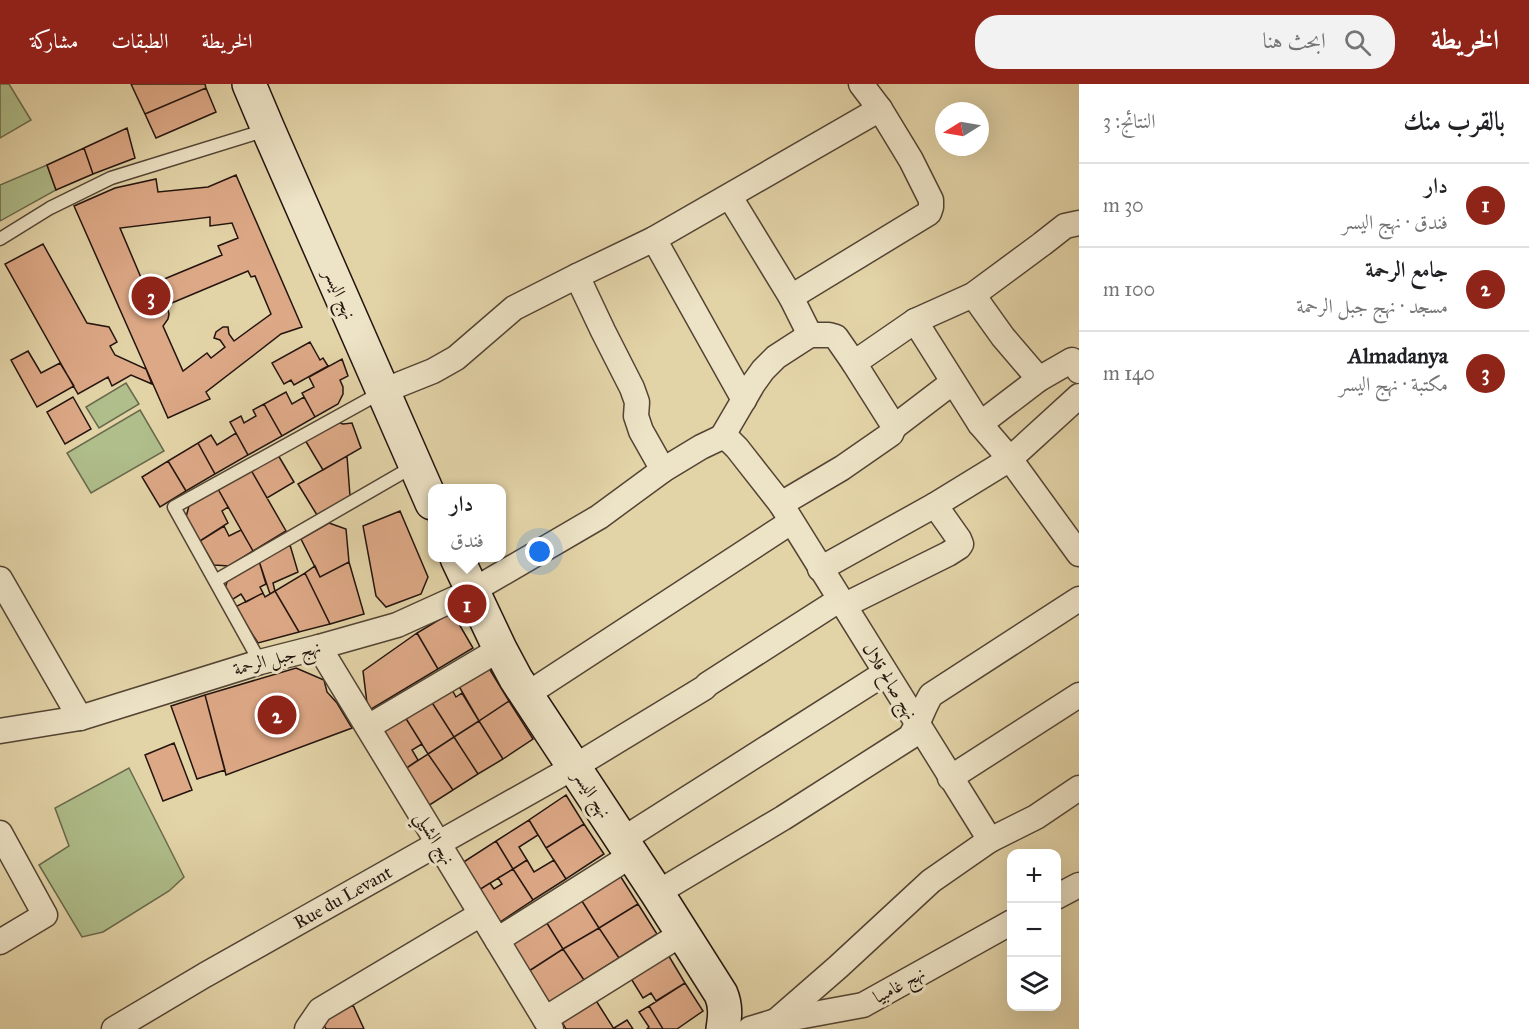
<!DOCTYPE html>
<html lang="ar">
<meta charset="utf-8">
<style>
:root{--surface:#fff;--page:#f2f2f2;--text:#202124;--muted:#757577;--line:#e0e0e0;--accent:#8f2418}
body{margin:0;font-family:"IM FELL Great Primer",Amiri,serif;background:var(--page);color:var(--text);direction:rtl}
.controls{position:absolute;right:18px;bottom:18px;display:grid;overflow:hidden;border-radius:12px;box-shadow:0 6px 24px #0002}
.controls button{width:54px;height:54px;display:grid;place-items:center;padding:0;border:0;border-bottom:2px solid var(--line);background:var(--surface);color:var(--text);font:30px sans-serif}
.compass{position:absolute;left:935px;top:18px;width:54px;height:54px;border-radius:50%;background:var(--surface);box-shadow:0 6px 24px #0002;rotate:259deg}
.you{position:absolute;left:540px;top:468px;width:21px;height:21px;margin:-15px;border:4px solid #fff;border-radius:50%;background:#1a73e8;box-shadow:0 0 0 9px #1a73e833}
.badge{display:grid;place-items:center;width:39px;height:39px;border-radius:50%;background:var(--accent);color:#fff;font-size:20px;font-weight:700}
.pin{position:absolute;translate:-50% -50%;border:3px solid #fff;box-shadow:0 2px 6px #0006}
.popup{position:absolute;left:428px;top:400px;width:78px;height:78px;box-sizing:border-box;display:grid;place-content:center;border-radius:12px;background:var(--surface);filter:drop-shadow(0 2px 4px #0005);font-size:20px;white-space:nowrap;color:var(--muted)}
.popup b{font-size:22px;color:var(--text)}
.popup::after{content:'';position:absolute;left:50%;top:100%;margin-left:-12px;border:12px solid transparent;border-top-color:var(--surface)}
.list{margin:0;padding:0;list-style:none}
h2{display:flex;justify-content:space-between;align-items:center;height:78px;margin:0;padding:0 24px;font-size:26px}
h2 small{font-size:20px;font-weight:400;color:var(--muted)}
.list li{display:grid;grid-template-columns:39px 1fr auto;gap:18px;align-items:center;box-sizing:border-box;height:84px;padding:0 24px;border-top:2px solid var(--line)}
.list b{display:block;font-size:22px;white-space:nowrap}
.list p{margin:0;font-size:20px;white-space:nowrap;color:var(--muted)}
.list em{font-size:20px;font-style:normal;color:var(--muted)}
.icon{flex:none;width:33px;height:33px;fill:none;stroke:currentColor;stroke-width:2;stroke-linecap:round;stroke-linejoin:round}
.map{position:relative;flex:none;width:1079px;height:945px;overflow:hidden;direction:ltr}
header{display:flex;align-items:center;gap:36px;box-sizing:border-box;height:84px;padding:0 30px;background:var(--accent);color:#fff}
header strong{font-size:28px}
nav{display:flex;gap:33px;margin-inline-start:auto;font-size:21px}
.search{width:420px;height:54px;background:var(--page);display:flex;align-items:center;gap:15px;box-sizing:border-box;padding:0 21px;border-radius:24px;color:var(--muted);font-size:22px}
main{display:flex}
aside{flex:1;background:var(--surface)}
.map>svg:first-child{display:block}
.green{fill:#afbe8b;stroke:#69694c;stroke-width:1.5}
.building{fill:#dda886;stroke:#23140e;stroke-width:1.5;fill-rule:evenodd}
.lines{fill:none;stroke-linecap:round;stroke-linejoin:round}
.service-casing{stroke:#534434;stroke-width:15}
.minor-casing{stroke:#534434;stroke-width:27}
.secondary-casing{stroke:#23140e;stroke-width:36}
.service{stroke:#ede3c6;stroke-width:12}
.minor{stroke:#ede3c6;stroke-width:24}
.secondary{stroke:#ede3c6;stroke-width:33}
.labels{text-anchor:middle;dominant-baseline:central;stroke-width:6;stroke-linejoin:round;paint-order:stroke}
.street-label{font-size:18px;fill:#23140e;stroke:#ede3c6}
</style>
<header>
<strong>الخريطة</strong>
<div class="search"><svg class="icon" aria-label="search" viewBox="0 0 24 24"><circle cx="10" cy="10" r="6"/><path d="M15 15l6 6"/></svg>ابحث هنا</div>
<nav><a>الخريطة</a><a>الطبقات</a><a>مشاركة</a></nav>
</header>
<main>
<aside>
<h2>بالقرب منك<small>النتائج: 3</small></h2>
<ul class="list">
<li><span class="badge">1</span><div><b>دار</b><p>فندق · نهج اليسر</p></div><em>30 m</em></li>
<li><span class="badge">2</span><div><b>جامع الرحمة</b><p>مسجد · نهج جبل الرحمة</p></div><em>100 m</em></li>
<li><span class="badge">3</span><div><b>Almadanya</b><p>مكتبة · نهج اليسر</p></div><em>140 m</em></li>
</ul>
</aside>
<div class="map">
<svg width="1079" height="945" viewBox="0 0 1079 945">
<rect width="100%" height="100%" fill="#e3d4a8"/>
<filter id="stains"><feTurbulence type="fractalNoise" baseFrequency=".00333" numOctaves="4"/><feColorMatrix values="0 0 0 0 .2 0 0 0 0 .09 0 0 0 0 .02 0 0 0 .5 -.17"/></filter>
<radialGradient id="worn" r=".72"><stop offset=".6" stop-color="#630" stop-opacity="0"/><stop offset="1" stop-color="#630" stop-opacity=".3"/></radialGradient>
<path class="green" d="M0 0H9L31 36 0 54Z
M47 81 56 106 0 137V101Z
M126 299 139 320 99 344 86 323Z
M140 326 164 367 91 409 67 369Z
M129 684 184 793 169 807 103 848 82 853 39 781 69 762 55 724Z"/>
<path class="building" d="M131 0H205L206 4 145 30Z
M206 4 216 28 156 54 145 30Z
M127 44 135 74 93 90 84 64Z
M84 64 93 90 56 106 47 81Z
M236 91 302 243 281 250 206 308 210 315 168 334 74 122 115 104 156 95 158 108 208 103ZM210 133V142L232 139 238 154 218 162 222 171 145 203 120 144ZM248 187 251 193 255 192 271 230 234 257 229 250 228 243H223L216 248 214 254 220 256 225 263 211 274 207 269 183 287 163 242 168 235 169 230 167 221Z
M43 160 87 239 109 243 117 258 110 262 115 271 146 285 152 300 131 291 112 302 108 293 78 310 5 180Z
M310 258 320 276 323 274 328 282 294 301 291 296 284 300 272 279Z
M28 267 41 289 60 279 74 302 37 323 11 276Z
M342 275 348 292 340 296 343 303V310L338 320 315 333 302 309 314 303 309 293Z
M286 308 292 320 304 313 315 333 282 352 264 320Z
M73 313 91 345 65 360 47 328Z
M264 320 282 352 248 371 230 338 241 332 244 339 256 332 253 326Z
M337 338 343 340 352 339 361 364 323 386 305 356Z
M236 349 248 371 215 390 198 359 211 351 217 361Z
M198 359 215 390 186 407 168 377Z
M278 371 294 398 267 414 251 386Z
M347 372 350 412 317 431 298 400Z
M168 377 186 407 160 423 142 393Z
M251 386 286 447 253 467 218 405Z
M218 405 228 423 222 427 228 439 200 457 186 433 189 422Z
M400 427 428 493 421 510 386 523 376 512 363 442Z
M329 439 346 445 349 478 320 493 301 455Z
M224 442 229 452 241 446 253 467 229 482 214 481 200 457Z
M290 461 298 488 273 499 275 507 270 510 259 477Z
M259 477 266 500 260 503 263 509 246 518 241 510 230 517 224 507 228 495Z
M349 478 364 530 330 540 305 489 315 482 320 493Z
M305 489 330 540 299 548 275 507Z
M275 507 299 548 258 559 235 523 263 509 265 513Z
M452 528 473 564 438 585 417 549Z
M417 549 438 585 368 627 363 587Z
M487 581 509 617 479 637 457 599Z
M296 584 324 596 327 608 337 619 352 644 226 691 205 611Z
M451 604 456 613 462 609 479 637 454 653 431 617Z
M205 611 225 686 197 695 171 622Z
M431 617 454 653 428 670 405 633Z
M509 617 533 655 503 675 479 637Z
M405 633 422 660 412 666 418 676 405 685 382 647Z
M479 637 503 675 478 690 454 653Z
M454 653 478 690 453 706 428 670Z
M174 659 192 706 163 717 145 671Z
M428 670 453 706 428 722 405 685Z
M566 711 584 740 546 764 529 736Z
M529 736 538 751 519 763 527 776 513 785 496 757Z
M584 740 604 770 566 795 546 764Z
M496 757 513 785 479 806 462 779Z
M527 776 534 788 554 776 566 795 533 816 513 785Z
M513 785 533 816 500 838 479 806 490 799 494 805 502 800 498 794Z
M619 790 638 820 599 844 580 814Z
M580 814 599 844 563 865 545 836Z
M638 820 657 850 619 874 599 844Z
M545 836 563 865 529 887 511 858Z
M599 844 619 874 584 896 563 865Z
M563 865 584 896 549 919 529 887Z
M667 869 685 899 656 917 651 909 643 914 630 893Z
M685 899 703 927 677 945H663L649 922Z
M595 915 614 945H566L562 938Z
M353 921 364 945H326L322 937Z
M649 922 663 945H647L649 943 639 928Z
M627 936 633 945H614V944Z"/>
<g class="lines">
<defs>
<path id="service" d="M0 155 50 124 111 94 266 46
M215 497 414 382
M260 578 174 423 382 308"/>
<g id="minor">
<path d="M730 113 791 213 810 251"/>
<path d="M654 155 744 316"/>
<path d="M577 192 603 247 632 304 637 318 636 332 641 347 663 386"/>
<path d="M973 211 1003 253 1039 295"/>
<path d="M791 213 929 129 931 123V116L911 76 880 25 861 0"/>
<path d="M915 237 980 340 1010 375 1079 470"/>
<path d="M383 307 433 287 456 274 514 224 577 192 654 155 880 25"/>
<path d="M980 340 1039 295 1072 276 1079 287"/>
<path d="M894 343 953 298"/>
<path d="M722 353 753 300 763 286 776 273 810 251H829L836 253 854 279 915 237 973 211 1042 160 1065 142 1079 139"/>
<path d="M781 420 842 384 891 350 894 343 890 336 854 279"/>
<path d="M820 485 935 421"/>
<path d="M0 495 80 634"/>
<path d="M843 522 948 470 959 463 961 460 959 455 935 421 1010 375 1079 312"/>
<path d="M319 563 551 945"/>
<path d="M526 611 791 438"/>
<path d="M368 643 500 565"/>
<path d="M0 647 80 634 260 578 319 563 397 541 472 507 599 433 663 386 701 363 722 353 730 357 737 364 781 420 990 756"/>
<path d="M950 694 1079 611"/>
<path d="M0 749 45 831 0 858"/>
<path d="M622 756 885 589"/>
<path d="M657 809 783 734 910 653C919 639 923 624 931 611L1079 515"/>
<path d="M1056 813 1079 801"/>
<path d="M497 856 632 771"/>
<path d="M545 935 683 849"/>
<path d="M776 937 838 883 931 797 990 756 1036 733 1079 704"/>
<path id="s1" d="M114 945 205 891 574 683 704 604 708 600 839 516"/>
<path d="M307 945 320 926 481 830"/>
<path d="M750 945 776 937 863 921 1012 838"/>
</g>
<path id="secondary" d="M249 0 268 45 432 419
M457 474 500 565 516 595 657 809 721 910C726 922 725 932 723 945"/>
</defs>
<use href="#service" class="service-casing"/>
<use href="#minor" class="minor-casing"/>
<use href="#secondary" class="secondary-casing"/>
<use href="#service" class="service"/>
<use href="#minor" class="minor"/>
<use href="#secondary" class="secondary"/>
</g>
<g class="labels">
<g class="street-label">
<text transform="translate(340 210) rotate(66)">نهج اليسر</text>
<text transform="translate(277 574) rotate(-15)">نهج جبل الرحمة</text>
<text transform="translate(890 597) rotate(58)">نهج صالح قلال</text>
<text transform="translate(592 710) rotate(57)">نهج اليسر</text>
<text transform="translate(435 754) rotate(59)">نهج الشيلي</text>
<text stroke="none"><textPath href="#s1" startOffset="264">Rue du Levant</textPath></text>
<text transform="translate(899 901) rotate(-29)">نهج غامبيا</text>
</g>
</g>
<rect width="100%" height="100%" filter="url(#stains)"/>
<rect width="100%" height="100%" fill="url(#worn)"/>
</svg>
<div class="controls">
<button>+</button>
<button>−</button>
<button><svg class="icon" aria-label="layers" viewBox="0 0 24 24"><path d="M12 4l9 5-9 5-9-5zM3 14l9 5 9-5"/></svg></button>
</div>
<svg class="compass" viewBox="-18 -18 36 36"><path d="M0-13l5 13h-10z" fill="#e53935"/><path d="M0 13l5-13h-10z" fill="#757577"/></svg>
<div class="you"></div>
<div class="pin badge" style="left:467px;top:520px">1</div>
<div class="popup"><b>دار</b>فندق</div>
<div class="pin badge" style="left:277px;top:631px">2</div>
<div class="pin badge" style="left:151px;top:212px">3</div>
</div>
</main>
